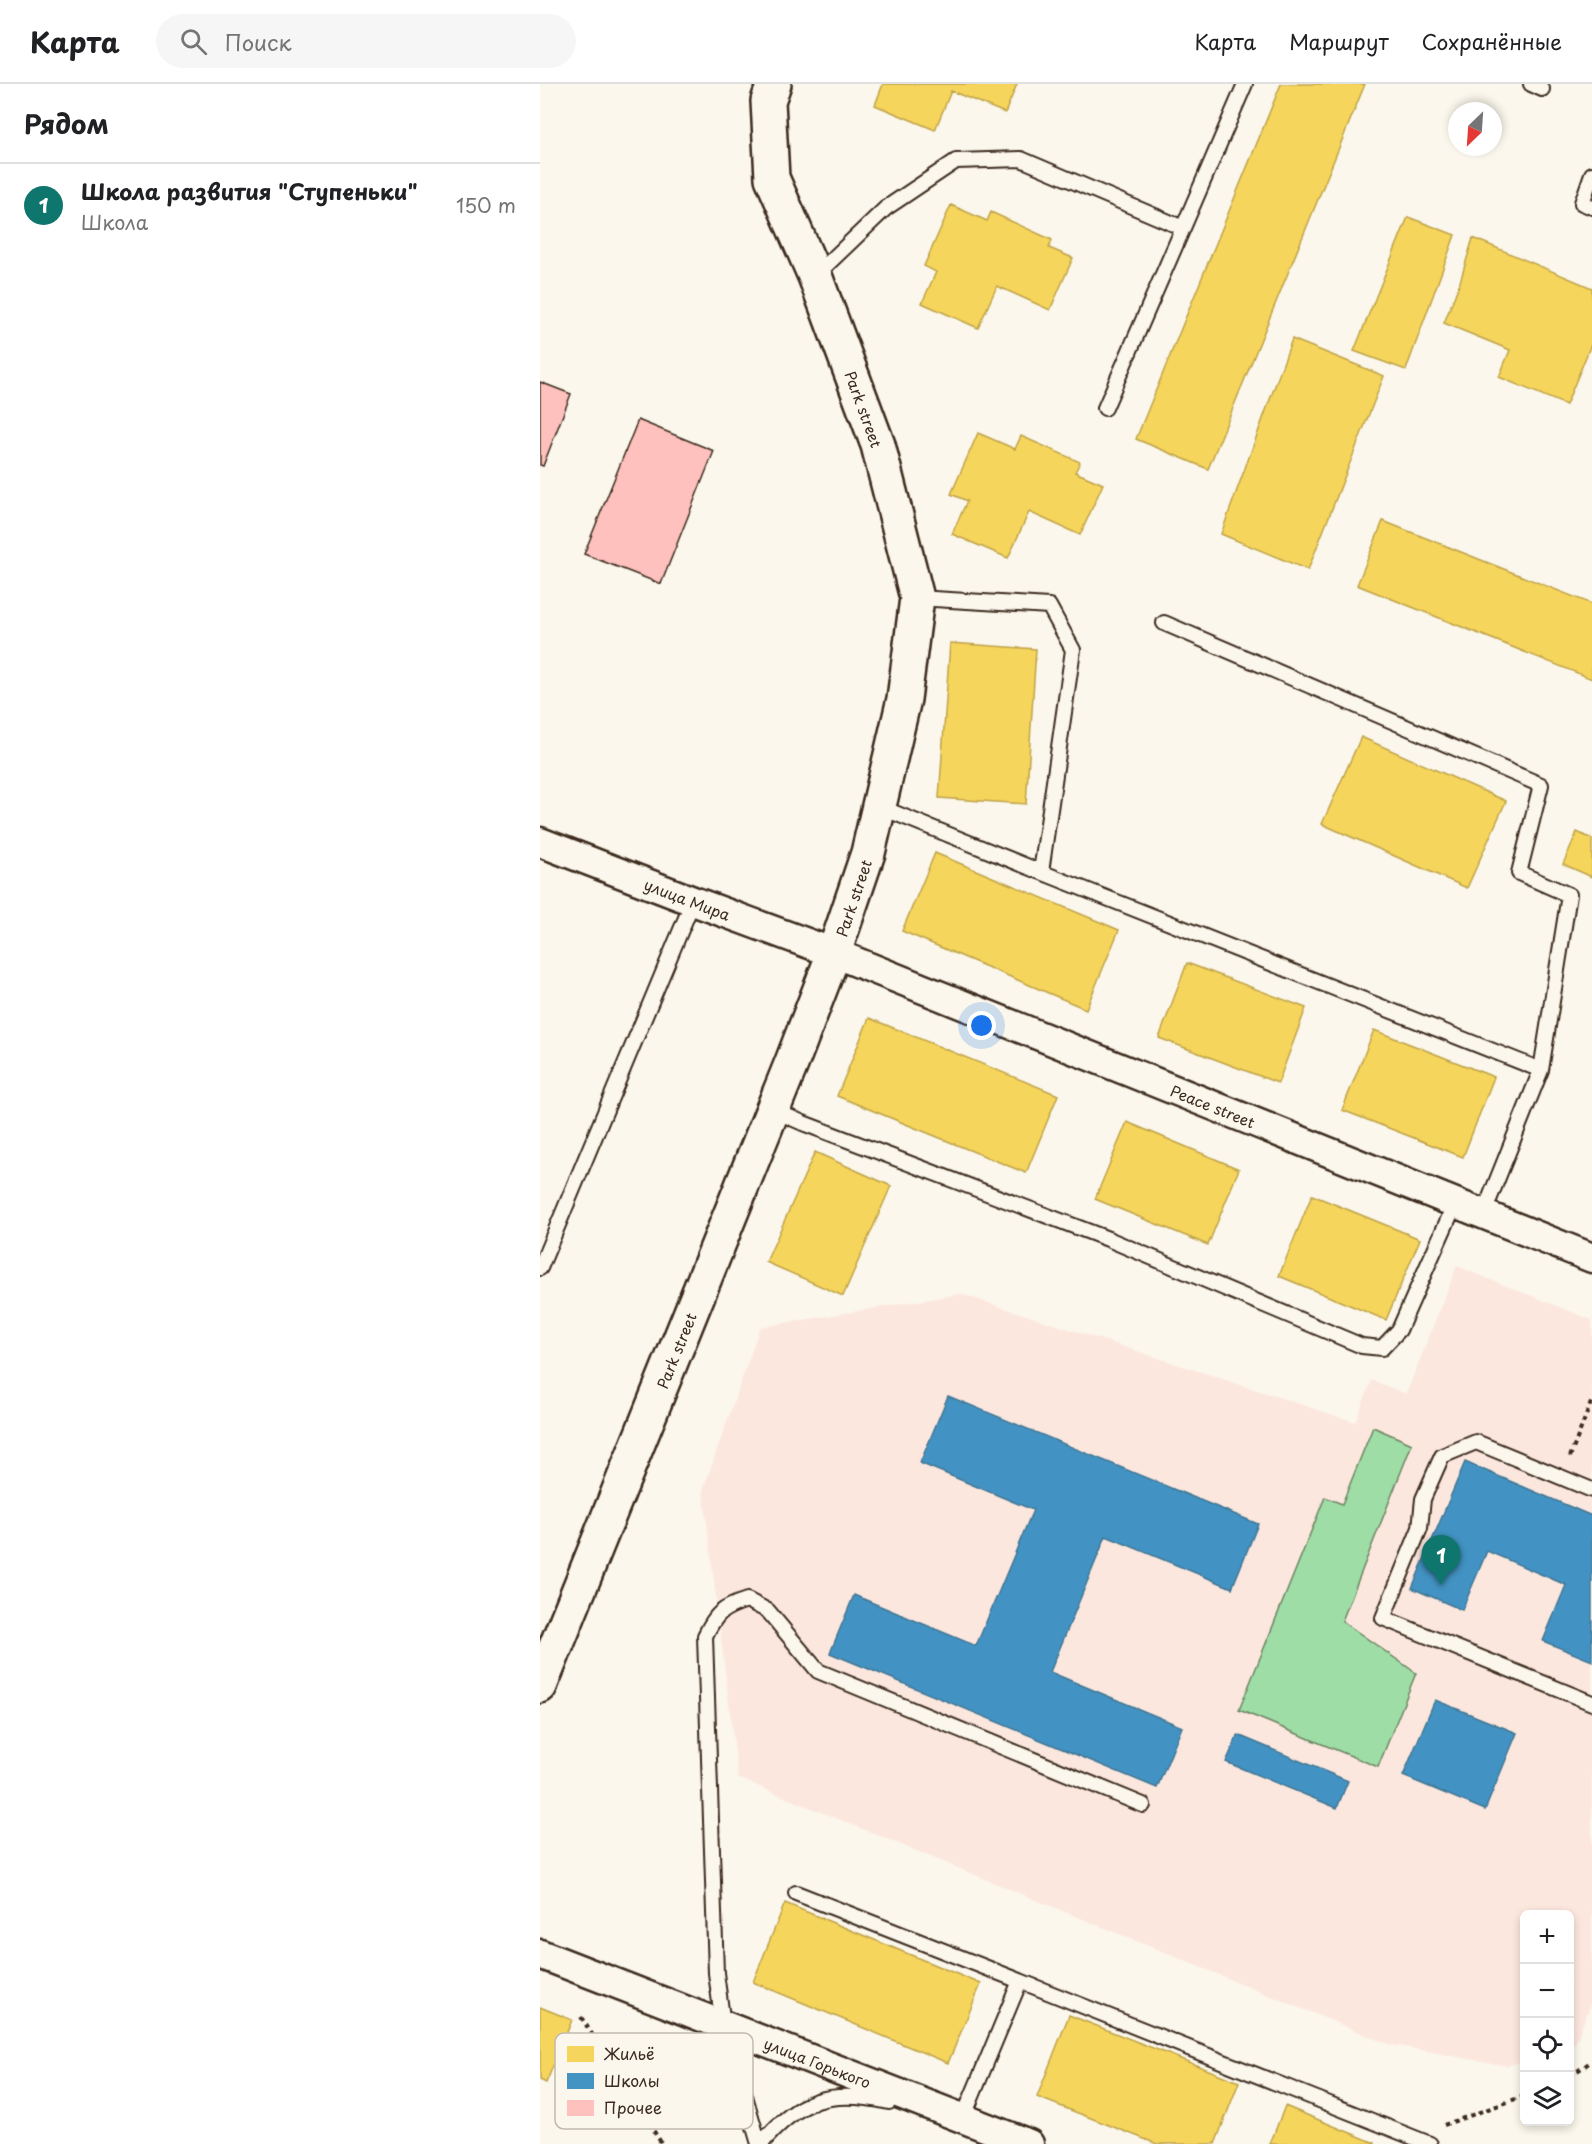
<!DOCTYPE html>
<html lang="ru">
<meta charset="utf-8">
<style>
:root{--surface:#fff;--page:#f6f6f6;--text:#202124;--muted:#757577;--line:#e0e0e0;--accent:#0f766e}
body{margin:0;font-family:"Playpen Sans",sans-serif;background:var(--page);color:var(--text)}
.controls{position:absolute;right:18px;bottom:18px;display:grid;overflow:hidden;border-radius:9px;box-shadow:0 3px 9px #0003}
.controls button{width:54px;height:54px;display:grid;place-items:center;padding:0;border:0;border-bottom:2px solid var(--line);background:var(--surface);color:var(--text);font:30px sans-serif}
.compass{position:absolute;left:908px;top:18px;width:54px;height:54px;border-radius:50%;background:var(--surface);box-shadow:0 3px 9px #0003;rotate:205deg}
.you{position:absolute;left:442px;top:942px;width:21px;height:21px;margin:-15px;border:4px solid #fff;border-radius:50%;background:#1a73e8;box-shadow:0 0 0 9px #1a73e833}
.badge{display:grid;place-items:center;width:39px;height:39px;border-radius:50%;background:var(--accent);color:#fff;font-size:20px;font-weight:700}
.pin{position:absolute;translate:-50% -50px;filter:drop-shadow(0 2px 3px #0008)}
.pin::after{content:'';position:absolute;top:32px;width:21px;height:18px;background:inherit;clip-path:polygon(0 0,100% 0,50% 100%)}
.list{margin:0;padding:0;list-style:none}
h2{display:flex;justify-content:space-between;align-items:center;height:78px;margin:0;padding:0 24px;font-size:26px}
h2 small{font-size:20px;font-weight:400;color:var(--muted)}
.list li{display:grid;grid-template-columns:39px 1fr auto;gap:18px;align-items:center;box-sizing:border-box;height:84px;padding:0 24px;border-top:2px solid var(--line)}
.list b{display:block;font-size:22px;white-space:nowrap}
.list p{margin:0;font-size:20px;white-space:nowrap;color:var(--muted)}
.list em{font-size:20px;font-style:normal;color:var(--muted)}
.icon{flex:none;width:33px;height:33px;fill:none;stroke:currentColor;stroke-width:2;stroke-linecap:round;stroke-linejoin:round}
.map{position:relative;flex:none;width:1052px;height:2060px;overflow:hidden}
header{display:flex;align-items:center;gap:36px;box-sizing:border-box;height:84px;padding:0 30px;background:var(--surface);border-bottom:2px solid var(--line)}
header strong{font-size:28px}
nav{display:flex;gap:33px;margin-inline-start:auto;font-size:21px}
.search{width:420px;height:54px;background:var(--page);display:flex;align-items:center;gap:15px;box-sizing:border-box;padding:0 21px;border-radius:33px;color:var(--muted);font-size:22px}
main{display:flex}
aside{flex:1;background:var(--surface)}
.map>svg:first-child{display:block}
.built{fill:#fce7de}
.green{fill:#9edda6;stroke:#6c8462;stroke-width:1.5}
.homes{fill:#f6d55c;stroke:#bea249;stroke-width:1.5}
.schools{fill:#4393c3;stroke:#417492;stroke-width:1.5}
.building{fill:#fec1bd;stroke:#3b2a1e;stroke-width:1.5}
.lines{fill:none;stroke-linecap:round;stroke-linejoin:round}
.lane-casing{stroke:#3b2a1e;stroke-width:18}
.street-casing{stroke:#3b2a1e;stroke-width:33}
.secondary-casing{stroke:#3b2a1e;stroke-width:38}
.path{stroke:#3b2a1e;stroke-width:4;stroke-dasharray:4.5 4.5;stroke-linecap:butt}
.lane{stroke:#fbf7ec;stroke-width:14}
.street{stroke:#fbf7ec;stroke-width:28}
.secondary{stroke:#fbf7ec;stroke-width:33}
.labels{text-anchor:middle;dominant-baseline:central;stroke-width:6;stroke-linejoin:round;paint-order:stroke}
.street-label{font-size:15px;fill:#3b2a1e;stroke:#fbf7ec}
.key{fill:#fbf7ec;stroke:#c1baae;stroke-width:1.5}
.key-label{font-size:16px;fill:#3b2a1e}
</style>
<header>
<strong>Карта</strong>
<div class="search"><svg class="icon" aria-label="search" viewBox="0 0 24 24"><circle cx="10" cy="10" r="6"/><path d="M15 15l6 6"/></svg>Поиск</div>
<nav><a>Карта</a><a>Маршрут</a><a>Сохранённые</a></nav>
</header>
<main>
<aside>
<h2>Рядом<small></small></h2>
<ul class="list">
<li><span class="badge">1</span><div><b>Школа развития &quot;Ступеньки&quot;</b><p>Школа</p></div><em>150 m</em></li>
</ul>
</aside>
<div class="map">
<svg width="1052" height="2060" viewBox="0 0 1052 2060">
<rect width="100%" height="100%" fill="#fbf7ec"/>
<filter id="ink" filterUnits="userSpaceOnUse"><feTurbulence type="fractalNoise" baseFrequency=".0167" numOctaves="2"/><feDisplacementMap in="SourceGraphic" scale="12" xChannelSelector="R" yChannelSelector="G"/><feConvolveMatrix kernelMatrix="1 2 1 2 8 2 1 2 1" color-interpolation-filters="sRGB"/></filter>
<g filter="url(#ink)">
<path class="built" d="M917 1182 1052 1236V1917L1035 1960 1030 1962V1830H984V1977L967 1982 848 1960 198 1694 163 1406 220 1243 421 1210 815 1338 832 1296 866 1310Z"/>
<path class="green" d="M833 1343 872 1360 802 1537 876 1589 838 1683 699 1626 785 1413 802 1420Z"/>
<path class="homes" d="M343 0H477L465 29 411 7 395 46 335 21Z
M741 0H825L668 385 596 355Z
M411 121 447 137 451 128 512 156 509 164 533 174 510 226 457 202 438 244 382 219 396 188 384 182Z
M868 133 915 151 866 286 814 267Z
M933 154 1052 204V258L1026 321 959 293 970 266 904 239 920 198Z
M752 255 844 292 768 486 681 450Z
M438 349 475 365 481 352 540 378 535 388 563 400 540 451 489 428 468 474 412 450 427 417 411 410Z
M843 437 1052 520V595L817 501Z
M410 559 496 565 486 720 399 714Z
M821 653 966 717 927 804 782 740Z
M1037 748 1052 755V793L1023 780Z
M395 769 579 846 546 925 362 847Z
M647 879 766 924 738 999 619 954Z
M329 934 518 1011 486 1089 297 1012Z
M834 946 954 993 923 1073 802 1026Z
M587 1038 699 1085 668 1161 555 1115Z
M275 1068 351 1102 303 1212 226 1178Z
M772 1111 880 1155 846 1236 739 1192Z
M245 1819 441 1900 408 1979 213 1898Z
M0 1923 32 1936 6 1999 0 1996Z
M529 1931 699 1998 675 2060H617L497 2013Z
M745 2022 835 2059V2060H730Z"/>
<path class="schools" d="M408 1312 718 1440 692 1504 566 1452 510 1588 642 1643 617 1704 290 1569 314 1511 436 1562 493 1426 380 1379Z
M925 1378 1052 1432V1577L1003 1557 1026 1501 947 1467 922 1526 872 1504Z
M895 1616 977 1649 945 1726 863 1692Z
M698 1651 808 1697 797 1724 686 1678Z"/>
<path class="building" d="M0 298 31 310 3 382 0 381Z
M98 336 174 367 121 500 44 470Z"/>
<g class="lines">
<defs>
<path id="lane" d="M991 0 1002 5
M1052 90 1042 119 1052 123
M643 144 705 0
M275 192 346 124 416 77 481 75 643 144 565 324
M377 514 509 522 533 566 501 788 1001 986 943 1131
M624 539 1001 701 979 789 1029 811 1001 986
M340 723 501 788
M233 1026 263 1039 568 1155 822 1262 842 1264 859 1246 915 1120
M0 1184 153 817
M1052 1406 936 1358 902 1372 883 1415 880 1444 843 1534 1052 1619
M256 1809 480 1897
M183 1941 176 1889 165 1552C176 1529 182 1524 207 1516L228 1527 278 1587 603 1721
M190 1944 200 1995 219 2060
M420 2033 423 2034 480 1897 890 2060
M221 2060C259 2014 291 2005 349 2018"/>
<g id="street">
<path id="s1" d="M0 758 153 817 294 869 1052 1174"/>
<path id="s2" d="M0 1870 489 2060"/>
</g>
<g id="secondary">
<path id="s3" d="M0 1602 252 978 294 869 328 769 364 615 377 514 338 361 275 192 232 94 228 17 234 0"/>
</g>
</defs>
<use href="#lane" class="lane-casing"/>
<use href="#street" class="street-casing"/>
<use href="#secondary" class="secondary-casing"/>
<path class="path" d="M1030 1373 1052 1316
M41 1933 122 2060
M1030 1992 1052 1977
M904 2041 984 2012"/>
<use href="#lane" class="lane"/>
<use href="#street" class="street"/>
<use href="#secondary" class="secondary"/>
</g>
</g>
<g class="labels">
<g class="street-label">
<text transform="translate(324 325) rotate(70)">Park street</text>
<text stroke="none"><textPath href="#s3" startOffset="848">Park street</textPath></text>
<text stroke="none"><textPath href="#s1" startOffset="158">улица Мира</textPath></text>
<text stroke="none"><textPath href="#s1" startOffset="723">Peace street</textPath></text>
<text stroke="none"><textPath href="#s3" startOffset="362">Park street</textPath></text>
<text stroke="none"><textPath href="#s2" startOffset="298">улица Горького</textPath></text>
</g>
</g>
<rect x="15" y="1949" width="198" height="96" rx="9" class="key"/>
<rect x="27" y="1962" width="27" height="16" fill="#f6d55c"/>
<rect x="27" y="1989" width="27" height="16" fill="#4393c3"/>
<rect x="27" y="2016" width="27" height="16" fill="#fec1bd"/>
<g class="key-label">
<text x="64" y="1976">Жильё</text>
<text x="64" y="2003">Школы</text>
<text x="64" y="2030">Прочее</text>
</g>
</svg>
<div class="controls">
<button>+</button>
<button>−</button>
<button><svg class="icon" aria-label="locate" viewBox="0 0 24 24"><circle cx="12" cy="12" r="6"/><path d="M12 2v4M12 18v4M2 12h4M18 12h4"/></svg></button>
<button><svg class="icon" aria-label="layers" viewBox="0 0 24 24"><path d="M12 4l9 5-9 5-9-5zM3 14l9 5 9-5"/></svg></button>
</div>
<svg class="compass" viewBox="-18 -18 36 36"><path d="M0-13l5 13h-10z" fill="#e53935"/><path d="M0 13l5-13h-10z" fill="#757577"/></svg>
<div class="you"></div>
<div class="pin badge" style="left:901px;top:1501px">1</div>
</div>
</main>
